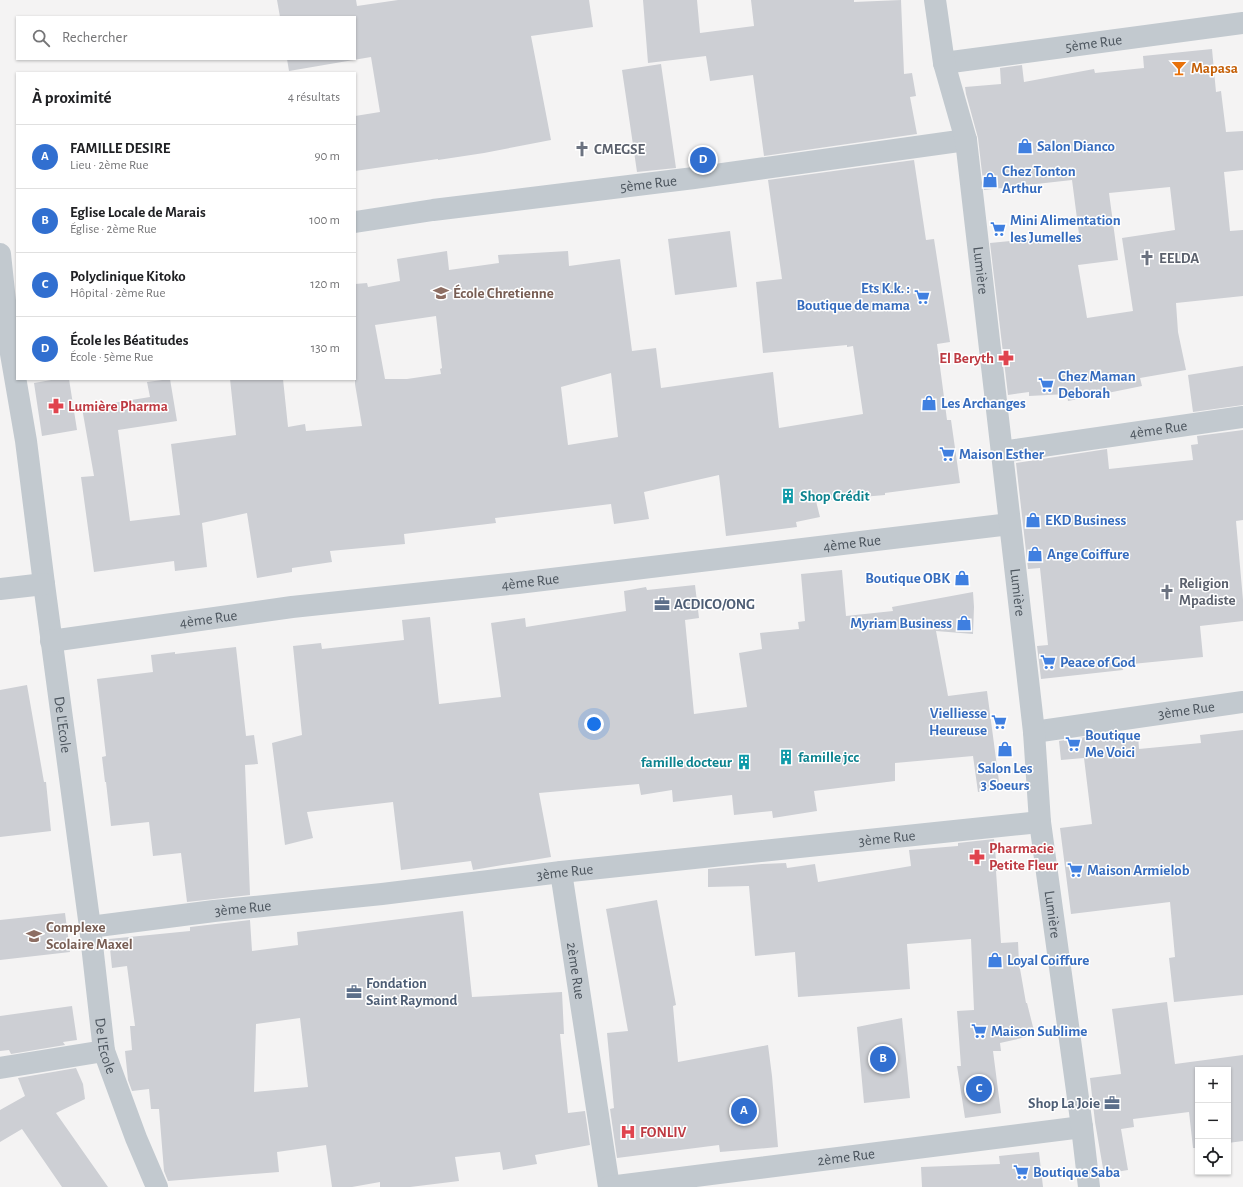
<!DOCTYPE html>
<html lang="fr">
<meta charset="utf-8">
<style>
:root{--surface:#fff;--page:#f2f2f2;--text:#202124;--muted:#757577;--line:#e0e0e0;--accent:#316fd0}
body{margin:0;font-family:"Alegreya Sans",sans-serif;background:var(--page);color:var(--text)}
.controls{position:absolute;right:12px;bottom:12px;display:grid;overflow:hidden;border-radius:0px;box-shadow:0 1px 3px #0004}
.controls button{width:36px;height:36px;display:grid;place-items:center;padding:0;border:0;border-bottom:1px solid var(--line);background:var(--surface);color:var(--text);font:20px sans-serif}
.you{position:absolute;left:594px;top:724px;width:14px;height:14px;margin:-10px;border:3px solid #fff;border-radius:50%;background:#1a73e8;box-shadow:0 0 0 6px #1a73e833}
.badge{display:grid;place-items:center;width:26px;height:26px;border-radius:50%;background:var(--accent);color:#fff;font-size:13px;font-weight:700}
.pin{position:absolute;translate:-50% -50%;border:2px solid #fff;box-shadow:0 1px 4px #0006}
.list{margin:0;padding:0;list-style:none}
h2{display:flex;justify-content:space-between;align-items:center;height:52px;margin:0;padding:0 16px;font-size:17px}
h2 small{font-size:13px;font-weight:400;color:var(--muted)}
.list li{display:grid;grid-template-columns:26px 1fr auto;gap:12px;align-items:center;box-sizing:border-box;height:64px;padding:0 16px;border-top:1px solid var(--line)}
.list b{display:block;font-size:15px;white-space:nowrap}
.list p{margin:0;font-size:13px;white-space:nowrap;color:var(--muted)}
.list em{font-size:13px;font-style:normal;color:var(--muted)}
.icon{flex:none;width:22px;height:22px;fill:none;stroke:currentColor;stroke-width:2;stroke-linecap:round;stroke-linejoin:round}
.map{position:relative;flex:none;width:1243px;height:1187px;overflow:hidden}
.search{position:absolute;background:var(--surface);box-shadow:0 1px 3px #0004;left:16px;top:16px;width:340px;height:44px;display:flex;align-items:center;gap:10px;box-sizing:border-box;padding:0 14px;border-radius:0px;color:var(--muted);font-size:15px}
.panel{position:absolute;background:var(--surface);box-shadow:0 1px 3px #0004;left:16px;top:72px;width:340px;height:308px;border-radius:0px}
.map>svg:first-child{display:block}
.building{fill:#cdcfd4;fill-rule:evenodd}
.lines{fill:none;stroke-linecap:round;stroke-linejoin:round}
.minor{stroke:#c2c9cf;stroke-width:22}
.tertiary{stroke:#c2c9cf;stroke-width:22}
.labels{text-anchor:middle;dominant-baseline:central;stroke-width:3;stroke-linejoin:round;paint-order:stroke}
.street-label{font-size:15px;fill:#4c555e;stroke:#fff}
.food-label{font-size:15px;font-weight:bold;fill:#c56008;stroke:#fff;text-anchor:start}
.shop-label{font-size:15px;font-weight:bold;fill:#366cbe;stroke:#fff;text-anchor:start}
.worship-label{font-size:15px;font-weight:bold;fill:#5b616d;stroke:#fff;text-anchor:start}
.education-label{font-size:15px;font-weight:bold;fill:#785e54;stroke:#fff;text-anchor:start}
.health-label{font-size:15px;font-weight:bold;fill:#be3a42;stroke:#fff;text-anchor:start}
.culture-label{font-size:15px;font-weight:bold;fill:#0d838f;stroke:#fff;text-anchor:start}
.service-label{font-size:15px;font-weight:bold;fill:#4e5e75;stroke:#fff;text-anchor:start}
</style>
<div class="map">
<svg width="1243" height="1187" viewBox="0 0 1243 1187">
<rect width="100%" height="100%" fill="#f4f3f3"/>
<path class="building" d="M277 0H356L357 6 398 0H589L593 27 531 36 551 140 484 153 438 160V159L355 171V116L380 112 371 57 289 71 287 59H355V17H280Z
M643 0H697L700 33 754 26 751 0H854V2L901 0 904 74 912 73 916 96 910 97 917 134 764 156 753 75 710 81 706 56 648 63Z
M1212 49 1216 92 1221 91 1226 132 1243 131V170L1224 172 1230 231 1243 230V296L1176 303 1178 332 1186 370 1140 378 1142 386 1068 401 1067 394 1029 396V392L1008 395 990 243 1079 234 1072 180 984 190 978 138 966 94 965 87 1001 84 1000 68 1022 65 1024 82 1094 69 1095 73 1144 68 1143 56ZM1170 187 1175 230 1122 238 1133 311 1087 318 1078 265 1118 260 1109 193Z
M661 64 676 168 637 172 622 70Z
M914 160 926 240 934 239 950 342 937 344 947 420H951L960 483 885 493V495L816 501 820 517 796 522 797 527 726 536 719 475 644 492 649 519 614 524 611 504 495 518 496 523 404 534 405 544 330 551 332 562 292 568V572L257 578 247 513 202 523 207 567 175 571 174 561 94 572 81 477 94 476 82 408 150 397 147 382 170 379 177 421 118 430 130 521 180 515 171 444 236 435 230 379H283L288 427 305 424 306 431 362 426 355 384V284L367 283 368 287 400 281 397 259 447 251 449 270 499 263 498 255 568 251 569 266 620 259 632 351 656 348 661 388 773 372 779 428 863 414 853 346 847 347V345L763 353 756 282 782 279 768 180ZM436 316 442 368 440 369 441 374 407 379H385L375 325ZM611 373 618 437 568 445 561 387Z
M730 231 737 287 675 295 668 239Z
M1243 366V405L1193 412 1188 375Z
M57 379H69L77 430 42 436 34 383Z
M1243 430V520L1236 521 1243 600V621L1200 626 1203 657 1122 665 1123 670 1041 679 1037 646 1048 645 1040 568 1028 569 1016 463 1107 449 1109 469 1193 460 1191 445 1198 444 1197 436Z
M842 570 846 616 893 611 892 607 973 592 974 607 973 634 936 631 948 696 987 691 1000 789 978 792 973 756 895 763V781L814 791 817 811 773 818 772 811 734 815 732 795 673 802 672 790 641 795 639 784 539 793 551 857 473 870 471 861 401 870 393 802 307 812 313 838 285 845 272 743 302 735 293 646 321 643 322 649 404 640 402 620 430 617 439 704 501 697 491 623 525 618 526 627 626 611 624 591 646 587 647 590 695 585 699 618 685 620 694 714 747 707 739 653 762 649 760 633 799 629 798 622 805 621 801 574Z
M236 647 246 736 254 735 258 764 245 765 250 895 187 902 181 853 153 856 149 822 111 826 106 782H105L102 757 106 756 97 679 153 672 151 655 175 652V654Z
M27 685 44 782H46L51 831 0 837V690Z
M1243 730V995L1174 1002 1169 958 1175 957 1170 902 1071 914 1060 828 1092 824 1084 758 1061 760 1059 741 1086 737V740L1138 735 1139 749 1201 743 1200 735Z
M994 839 997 871H996L1001 943 1018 942 1019 963 1026 1003H1027L1035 1035 1000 1043 1001 1051H993L1001 1113 965 1118 957 1066H961L957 1011 974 1010 971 939 907 944 910 989 798 997 795 952 755 956 749 886 708 887V869L762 864 786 863 787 868 815 864 818 882 911 866 909 850 958 846V843Z
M657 900 676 1005 673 1006 678 1062 768 1045 772 1076 778 1147 720 1152 719 1145 617 1158 610 1109 614 1108 607 1033 628 1031 606 909Z
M463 911 472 997 562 992 564 1034H560L568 1113 585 1111 590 1145 535 1155 537 1164 503 1170 500 1152 455 1157 459 1181 410 1187H380V1182L352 1187H332L326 1145 277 1152 279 1172 168 1181 164 1171 159 1109H151L149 1089 132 1091 128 1080 125 1051 132 1050 130 1026H135L127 966 112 968 109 939 190 931V927L250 920 252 951 298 945 297 932ZM300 1018 308 1087 254 1092 256 1024Z
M65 913 70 952 0 960V920Z
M1167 1002 1175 1064 1243 1055V1141L1228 1143V1070H1198V1148H1193L1189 1112 1133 1119 1134 1127 1121 1129 1128 1170 1104 1174 1095 1122 1090 1078 1121 1074 1112 1009Z
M72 1006 77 1040 63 1042 65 1045 11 1054 9 1050 0 1051V1016Z
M902 1018 910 1098 864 1103 857 1027Z
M76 1068 83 1084 85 1099 56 1113 108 1187H62L22 1129 0 1142V1110L25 1096 18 1078Z
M1039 1152 1043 1187H922L921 1167 1000 1164 999 1156Z"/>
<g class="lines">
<g class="minor">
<path id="s1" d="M944 63 1243 23"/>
<path id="s2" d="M355 222 433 210 694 178 966 140"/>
<path id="s3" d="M0 254 10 348 26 441 44 584 90 927 104 1051 136 1138 157 1187"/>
<path id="s4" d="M1002 452 1243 417"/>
<path d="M0 589 44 584"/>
<path id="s5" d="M51 641 292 607 518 583 1010 524"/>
<path id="s6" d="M1034 732 1243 702"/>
<path id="s7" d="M561 872 609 1187"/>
<path id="s8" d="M90 927 214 911 382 894 561 872 1040 822"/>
<path d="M0 1068 104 1051"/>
<path id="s9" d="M609 1187 1082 1127"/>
</g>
<path class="tertiary" id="s10" d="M935 0 944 63 966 140 1034 732 1040 822 1082 1127 1089 1187"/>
</g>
<defs>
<symbol id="bar-bare" viewBox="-9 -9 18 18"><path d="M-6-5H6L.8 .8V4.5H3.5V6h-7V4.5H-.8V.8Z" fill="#e8710a" stroke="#fff" stroke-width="2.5" paint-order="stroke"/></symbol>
<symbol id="shop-bare" viewBox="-9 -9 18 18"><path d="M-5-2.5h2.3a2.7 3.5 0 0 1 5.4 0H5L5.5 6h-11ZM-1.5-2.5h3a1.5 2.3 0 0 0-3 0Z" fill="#3f7fe0" stroke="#fff" stroke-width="2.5" paint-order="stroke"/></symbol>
<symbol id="church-bare" viewBox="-9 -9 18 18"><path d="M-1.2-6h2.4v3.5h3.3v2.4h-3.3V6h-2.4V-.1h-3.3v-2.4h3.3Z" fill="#6b7280" stroke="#fff" stroke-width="2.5" paint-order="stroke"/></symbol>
<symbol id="supermarket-bare" viewBox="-9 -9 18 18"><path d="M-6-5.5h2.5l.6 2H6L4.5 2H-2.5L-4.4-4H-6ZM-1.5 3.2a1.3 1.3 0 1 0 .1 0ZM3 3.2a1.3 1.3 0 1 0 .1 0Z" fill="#3f7fe0" stroke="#fff" stroke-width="2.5" paint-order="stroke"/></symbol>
<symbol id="school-bare" viewBox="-9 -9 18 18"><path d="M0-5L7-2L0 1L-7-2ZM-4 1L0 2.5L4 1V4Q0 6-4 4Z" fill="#8d6e63" stroke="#fff" stroke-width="2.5" paint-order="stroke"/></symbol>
<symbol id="pharmacy-bare" viewBox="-9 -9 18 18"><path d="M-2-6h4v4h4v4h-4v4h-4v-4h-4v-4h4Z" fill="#e0444e" stroke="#fff" stroke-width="2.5" paint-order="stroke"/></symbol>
<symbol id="building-bare" viewBox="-9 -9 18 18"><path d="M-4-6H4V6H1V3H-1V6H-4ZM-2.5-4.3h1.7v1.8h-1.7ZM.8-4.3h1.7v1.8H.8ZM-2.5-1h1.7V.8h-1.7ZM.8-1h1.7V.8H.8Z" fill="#0f9aa8" stroke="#fff" stroke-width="2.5" paint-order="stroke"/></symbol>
<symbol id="office-bare" viewBox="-9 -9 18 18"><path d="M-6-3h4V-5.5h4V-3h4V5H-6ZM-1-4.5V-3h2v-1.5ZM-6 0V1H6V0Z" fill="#5c6f8a" stroke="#fff" stroke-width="2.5" paint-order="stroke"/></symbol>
<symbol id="hospital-bare" viewBox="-9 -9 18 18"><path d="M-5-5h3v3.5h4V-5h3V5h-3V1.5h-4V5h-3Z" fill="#e0444e" stroke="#fff" stroke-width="2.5" paint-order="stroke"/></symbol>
</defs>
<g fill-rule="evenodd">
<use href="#bar-bare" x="1168" y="57" width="22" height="22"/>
<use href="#shop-bare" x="1014" y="135" width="22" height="22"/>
<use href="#church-bare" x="571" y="138" width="22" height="22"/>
<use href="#shop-bare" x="979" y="169" width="22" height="22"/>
<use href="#supermarket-bare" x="987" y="218" width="22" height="22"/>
<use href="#church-bare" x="1136" y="247" width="22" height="22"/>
<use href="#school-bare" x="430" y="282" width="22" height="22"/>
<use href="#supermarket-bare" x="911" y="286" width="22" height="22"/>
<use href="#pharmacy-bare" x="995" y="347" width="22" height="22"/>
<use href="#supermarket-bare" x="1035" y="374" width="22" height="22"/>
<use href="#shop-bare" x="918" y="392" width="22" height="22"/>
<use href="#pharmacy-bare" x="45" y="395" width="22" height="22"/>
<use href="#supermarket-bare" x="936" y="443" width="22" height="22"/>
<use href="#building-bare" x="777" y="485" width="22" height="22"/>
<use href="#shop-bare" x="1022" y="509" width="22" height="22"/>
<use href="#shop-bare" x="1024" y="543" width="22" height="22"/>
<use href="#shop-bare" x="951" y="567" width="22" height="22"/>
<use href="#church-bare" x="1156" y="581" width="22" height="22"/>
<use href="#office-bare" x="651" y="593" width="22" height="22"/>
<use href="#shop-bare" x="953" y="612" width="22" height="22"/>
<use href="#supermarket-bare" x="1037" y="651" width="22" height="22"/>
<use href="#supermarket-bare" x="988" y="711" width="22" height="22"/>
<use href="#supermarket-bare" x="1062" y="733" width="22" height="22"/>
<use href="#shop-bare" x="994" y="738" width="22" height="22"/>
<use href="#building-bare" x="775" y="746" width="22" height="22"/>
<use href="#building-bare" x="733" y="751" width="22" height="22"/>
<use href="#pharmacy-bare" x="966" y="846" width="22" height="22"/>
<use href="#supermarket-bare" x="1064" y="859" width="22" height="22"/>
<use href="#school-bare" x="23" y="925" width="22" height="22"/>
<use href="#shop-bare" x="984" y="949" width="22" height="22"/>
<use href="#office-bare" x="343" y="981" width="22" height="22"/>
<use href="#supermarket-bare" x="968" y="1020" width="22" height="22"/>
<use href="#office-bare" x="1101" y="1092" width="22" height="22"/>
<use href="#hospital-bare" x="617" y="1121" width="22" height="22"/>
<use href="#supermarket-bare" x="1010" y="1161" width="22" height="22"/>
</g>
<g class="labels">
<g class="street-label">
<text stroke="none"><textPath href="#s1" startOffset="151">5ème Rue</textPath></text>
<text stroke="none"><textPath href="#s2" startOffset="296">5ème Rue</textPath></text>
<text stroke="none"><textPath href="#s10" startOffset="275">Lumière</textPath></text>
<text stroke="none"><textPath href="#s4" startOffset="158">4ème Rue</textPath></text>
<text stroke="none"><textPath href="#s5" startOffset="807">4ème Rue</textPath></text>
<text stroke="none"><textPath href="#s5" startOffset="483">4ème Rue</textPath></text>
<text stroke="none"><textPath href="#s10" startOffset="599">Lumière</textPath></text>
<text stroke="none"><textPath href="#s5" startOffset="159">4ème Rue</textPath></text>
<text stroke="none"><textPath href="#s6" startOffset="154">3ème Rue</textPath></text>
<text stroke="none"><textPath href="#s3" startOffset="475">De L'Ecole</textPath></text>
<text stroke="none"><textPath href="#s8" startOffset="802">3ème Rue</textPath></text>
<text stroke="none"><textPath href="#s8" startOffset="478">3ème Rue</textPath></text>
<text stroke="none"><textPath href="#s8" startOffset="154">3ème Rue</textPath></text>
<text stroke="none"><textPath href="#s10" startOffset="923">Lumière</textPath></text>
<text stroke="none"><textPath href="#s7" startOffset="100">2ème Rue</textPath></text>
<text stroke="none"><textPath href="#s3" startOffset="799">De L'Ecole</textPath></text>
<text stroke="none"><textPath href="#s9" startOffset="239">2ème Rue</textPath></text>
</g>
<g class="food-label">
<text x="1191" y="68">Mapasa</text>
</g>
<g class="shop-label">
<text x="1037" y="146">Salon Dianco</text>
<text x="1002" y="171">Chez Tonton<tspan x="1002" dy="17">Arthur</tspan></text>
<text x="1010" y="220">Mini Alimentation<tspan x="1010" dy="17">les Jumelles</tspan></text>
<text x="910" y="288" text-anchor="end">Ets K.k. :<tspan x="910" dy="17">Boutique de mama</tspan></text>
<text x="1058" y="376">Chez Maman<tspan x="1058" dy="17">Deborah</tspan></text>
<text x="941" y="403">Les Archanges</text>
<text x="959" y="454">Maison Esther</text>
<text x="1045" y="520">EKD Business</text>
<text x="1047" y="554">Ange Coiffure</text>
<text x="950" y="578" text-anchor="end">Boutique OBK</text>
<text x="952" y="623" text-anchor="end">Myriam Business</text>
<text x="1060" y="662">Peace of God</text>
<text x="987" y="713" text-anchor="end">Vielliesse<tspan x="987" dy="17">Heureuse</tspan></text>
<text x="1085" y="735">Boutique<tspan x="1085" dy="17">Me Voici</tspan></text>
<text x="1005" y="768" text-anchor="middle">Salon Les<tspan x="1005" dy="17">3 Soeurs</tspan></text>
<text x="1087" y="870">Maison Armielob</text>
<text x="1007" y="960">Loyal Coiffure</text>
<text x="991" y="1031">Maison Sublime</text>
<text x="1033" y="1172">Boutique Saba</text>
</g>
<g class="worship-label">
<text x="594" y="149">CMEGSE</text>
<text x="1159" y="258">EELDA</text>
<text x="1179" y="583">Religion<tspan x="1179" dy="17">Mpadiste</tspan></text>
</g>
<g class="education-label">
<text x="453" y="293">École Chretienne</text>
<text x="46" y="927">Complexe<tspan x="46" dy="17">Scolaire Maxel</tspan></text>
</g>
<g class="health-label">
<text x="994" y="358" text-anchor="end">El Beryth</text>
<text x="68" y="406">Lumière Pharma</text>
<text x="989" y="848">Pharmacie<tspan x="989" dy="17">Petite Fleur</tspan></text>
<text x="640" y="1132">FONLIV</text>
</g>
<g class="culture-label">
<text x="800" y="496">Shop Crédit</text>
<text x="798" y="757">famille jcc</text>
<text x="732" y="762" text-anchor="end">famille docteur</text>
</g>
<g class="service-label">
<text x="674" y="604">ACDICO/ONG</text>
<text x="366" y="983">Fondation<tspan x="366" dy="17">Saint Raymond</tspan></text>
<text x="1100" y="1103" text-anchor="end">Shop La Joie</text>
</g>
</g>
</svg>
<div class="controls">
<button>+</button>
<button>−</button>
<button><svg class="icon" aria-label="locate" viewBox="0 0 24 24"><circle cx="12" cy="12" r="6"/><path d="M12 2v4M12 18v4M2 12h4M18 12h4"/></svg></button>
</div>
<div class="you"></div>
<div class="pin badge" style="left:744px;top:1111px">A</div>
<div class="pin badge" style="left:883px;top:1059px">B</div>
<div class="pin badge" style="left:979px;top:1089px">C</div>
<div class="pin badge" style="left:703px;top:160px">D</div>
<div class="search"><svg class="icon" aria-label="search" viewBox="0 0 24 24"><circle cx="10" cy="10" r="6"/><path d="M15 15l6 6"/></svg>Rechercher</div>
<section class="panel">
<h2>À proximité<small>4 résultats</small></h2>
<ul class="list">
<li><span class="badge">A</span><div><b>FAMILLE DESIRE</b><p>Lieu · 2ème Rue</p></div><em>90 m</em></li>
<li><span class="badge">B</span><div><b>Eglise Locale de Marais</b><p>Église · 2ème Rue</p></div><em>100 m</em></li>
<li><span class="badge">C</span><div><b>Polyclinique Kitoko</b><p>Hôpital · 2ème Rue</p></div><em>120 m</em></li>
<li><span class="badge">D</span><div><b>École les Béatitudes</b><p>École · 5ème Rue</p></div><em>130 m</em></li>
</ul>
</section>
</div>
